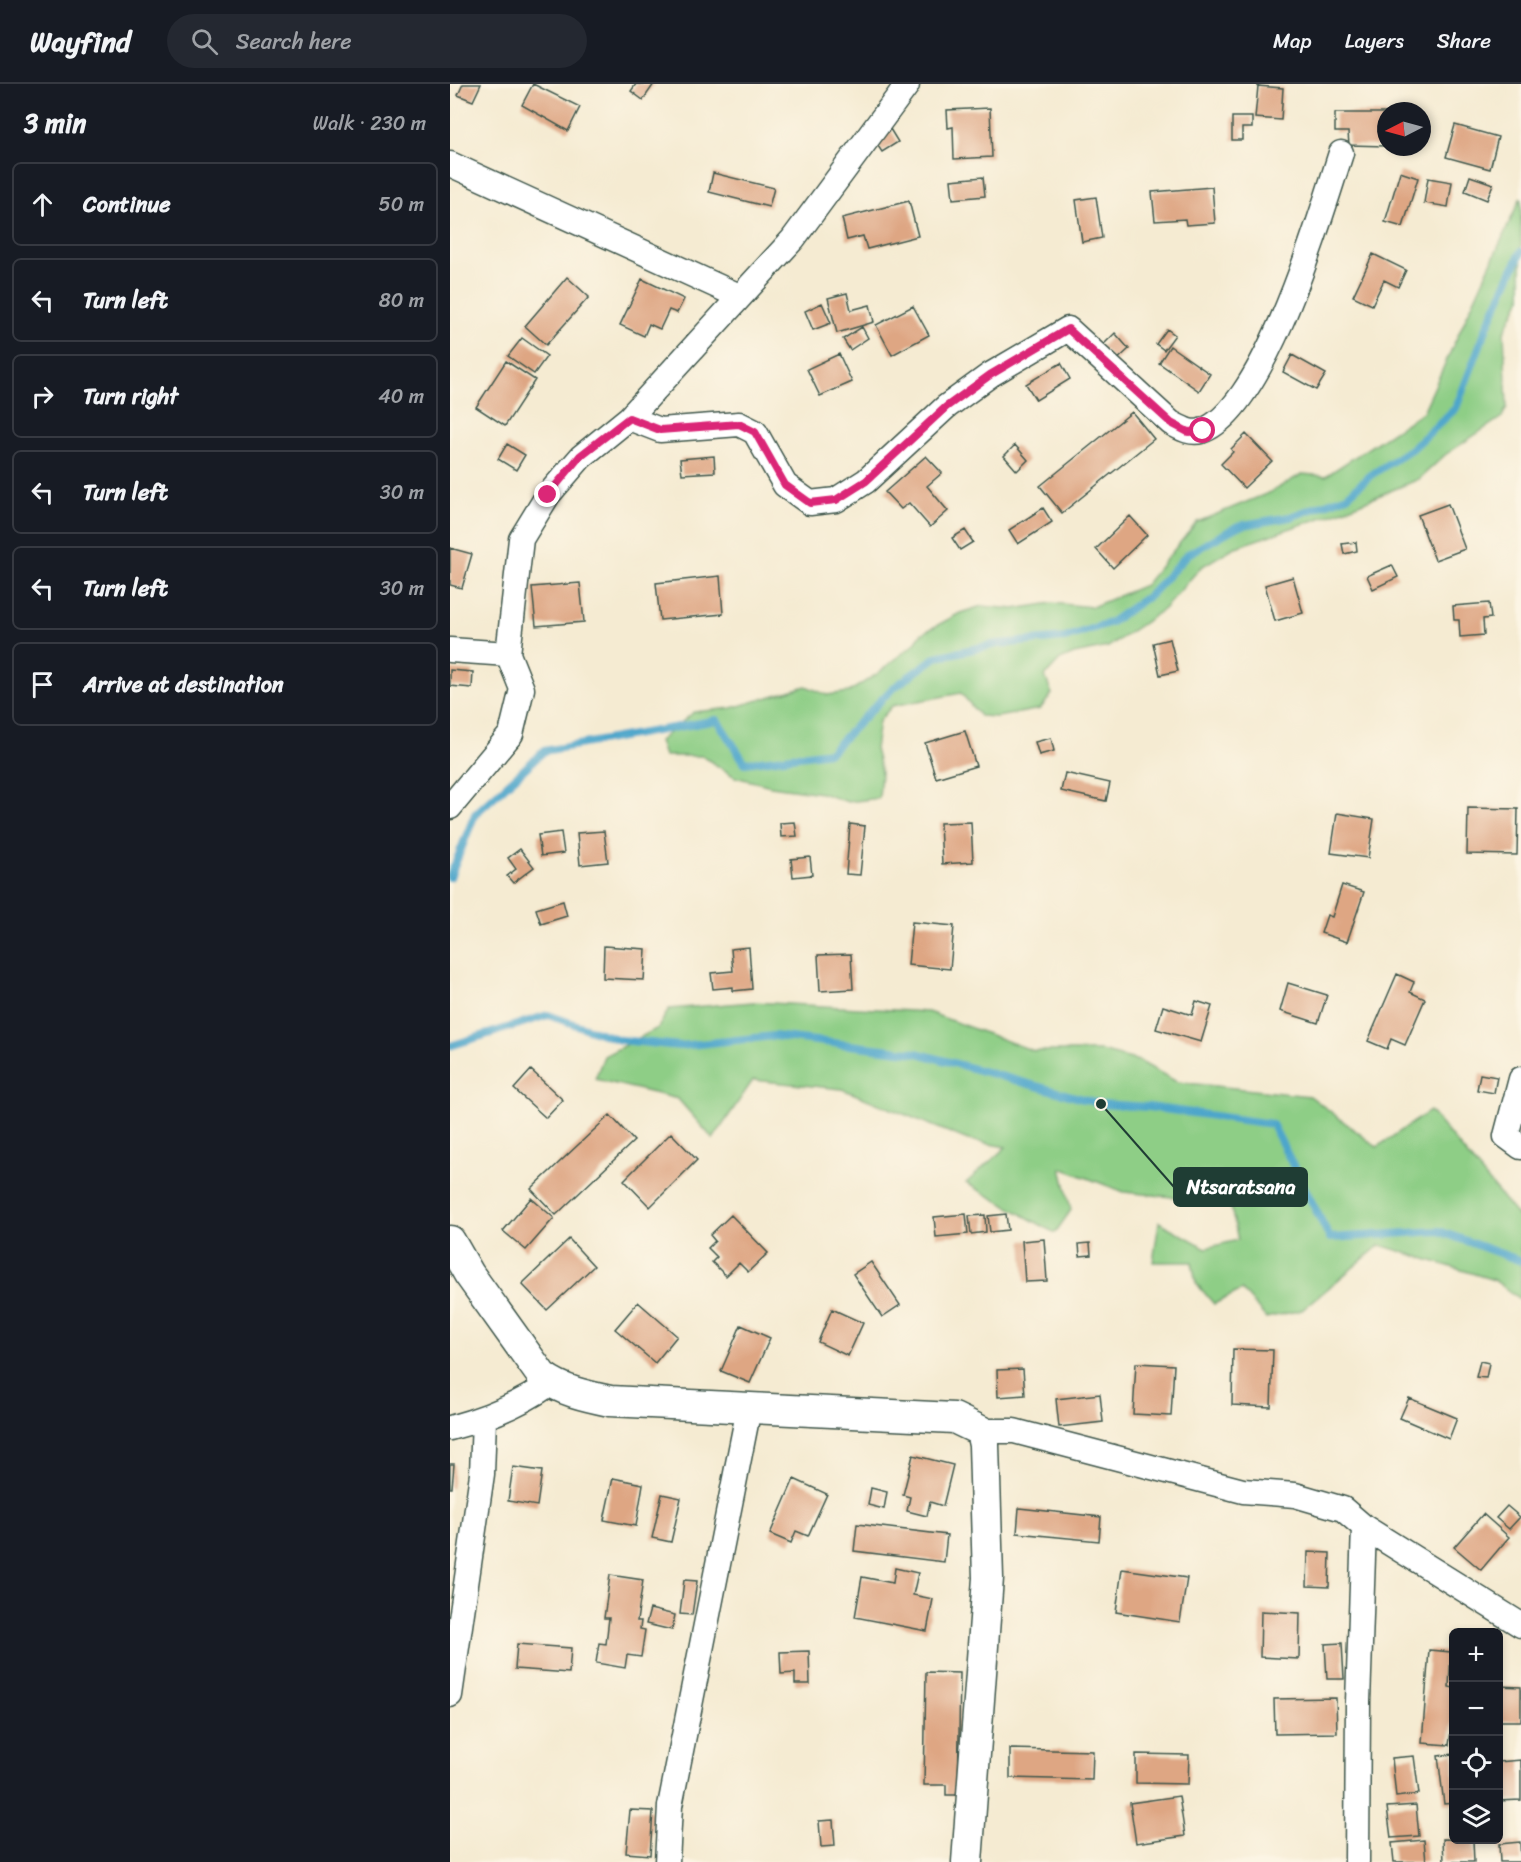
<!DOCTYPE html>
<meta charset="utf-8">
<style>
:root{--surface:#171b24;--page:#242831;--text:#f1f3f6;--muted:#9ea1a6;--line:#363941}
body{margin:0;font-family:Sriracha,sans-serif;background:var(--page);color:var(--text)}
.controls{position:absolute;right:18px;bottom:18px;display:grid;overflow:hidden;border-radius:9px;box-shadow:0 3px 9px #0003}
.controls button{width:54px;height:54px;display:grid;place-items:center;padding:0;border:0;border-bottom:2px solid var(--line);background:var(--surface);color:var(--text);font:30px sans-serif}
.compass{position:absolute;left:927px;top:18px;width:54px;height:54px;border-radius:50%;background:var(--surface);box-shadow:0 3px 9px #0003;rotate:264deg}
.stop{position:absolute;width:18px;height:18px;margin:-14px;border:4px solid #db2777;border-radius:50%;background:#fff}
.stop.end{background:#db2777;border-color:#fff;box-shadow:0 2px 6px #0008}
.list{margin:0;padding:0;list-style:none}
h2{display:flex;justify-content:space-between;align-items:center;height:78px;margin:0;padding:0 24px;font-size:26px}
h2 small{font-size:20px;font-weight:400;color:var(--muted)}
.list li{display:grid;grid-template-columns:39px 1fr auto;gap:18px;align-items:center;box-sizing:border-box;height:84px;margin:0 12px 12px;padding:0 12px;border:2px solid var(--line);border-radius:9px}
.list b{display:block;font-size:22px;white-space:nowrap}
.list em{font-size:20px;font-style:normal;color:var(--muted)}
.icon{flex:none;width:33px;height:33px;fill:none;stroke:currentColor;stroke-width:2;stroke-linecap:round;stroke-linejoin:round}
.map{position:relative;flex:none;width:1071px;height:1778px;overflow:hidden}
header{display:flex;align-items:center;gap:36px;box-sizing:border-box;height:84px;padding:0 30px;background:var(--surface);border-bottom:2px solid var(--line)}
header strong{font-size:28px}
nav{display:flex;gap:33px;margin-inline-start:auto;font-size:21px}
.search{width:420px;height:54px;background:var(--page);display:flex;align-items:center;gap:15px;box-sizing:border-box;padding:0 21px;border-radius:33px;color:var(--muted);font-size:22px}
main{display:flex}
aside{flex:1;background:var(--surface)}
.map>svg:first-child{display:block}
.green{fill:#8ece86;stroke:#56865d;stroke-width:1.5}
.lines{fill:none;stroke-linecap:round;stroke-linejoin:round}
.stream{stroke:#4ea6cb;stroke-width:8}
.building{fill:#dea683}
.minor-casing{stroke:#3f574c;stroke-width:27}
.tertiary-casing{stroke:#3f574c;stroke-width:33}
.minor{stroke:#fff;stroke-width:24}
.tertiary{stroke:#fff;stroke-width:30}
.route{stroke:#db2777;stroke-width:8}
.leader{fill:none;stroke:#1f3d34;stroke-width:2}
.callout-dot{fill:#1f3d34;stroke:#fcf5e5;stroke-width:2}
.callout{fill:#1f3d34;stroke:#1f3d34;stroke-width:2}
.callout-label{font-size:20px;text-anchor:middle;font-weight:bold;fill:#fff}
</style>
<header>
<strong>Wayfind</strong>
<div class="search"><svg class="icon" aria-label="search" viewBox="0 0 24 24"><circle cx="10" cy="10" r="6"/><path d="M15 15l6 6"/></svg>Search here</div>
<nav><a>Map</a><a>Layers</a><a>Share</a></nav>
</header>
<main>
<aside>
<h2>3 min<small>Walk · 230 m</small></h2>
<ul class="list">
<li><svg class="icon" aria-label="ahead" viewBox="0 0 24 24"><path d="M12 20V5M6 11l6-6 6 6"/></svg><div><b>Continue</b></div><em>50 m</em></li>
<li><svg class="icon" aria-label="left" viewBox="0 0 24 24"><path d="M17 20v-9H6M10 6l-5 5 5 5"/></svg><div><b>Turn left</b></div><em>80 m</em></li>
<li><svg class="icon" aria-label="right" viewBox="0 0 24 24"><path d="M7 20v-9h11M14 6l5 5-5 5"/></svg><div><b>Turn right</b></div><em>40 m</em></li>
<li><svg class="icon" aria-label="left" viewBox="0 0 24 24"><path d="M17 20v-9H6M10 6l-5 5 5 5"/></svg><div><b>Turn left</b></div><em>30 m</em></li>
<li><svg class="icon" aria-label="left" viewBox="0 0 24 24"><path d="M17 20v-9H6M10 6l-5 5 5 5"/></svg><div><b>Turn left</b></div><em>30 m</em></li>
<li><svg class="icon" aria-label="arrive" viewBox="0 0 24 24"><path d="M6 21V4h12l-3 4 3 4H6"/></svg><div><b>Arrive at destination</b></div></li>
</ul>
</aside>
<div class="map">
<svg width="1071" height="1778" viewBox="0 0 1071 1778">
<rect width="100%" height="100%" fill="#fcf5e5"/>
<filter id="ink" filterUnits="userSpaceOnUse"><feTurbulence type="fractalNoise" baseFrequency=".0167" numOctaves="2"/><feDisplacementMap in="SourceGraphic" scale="12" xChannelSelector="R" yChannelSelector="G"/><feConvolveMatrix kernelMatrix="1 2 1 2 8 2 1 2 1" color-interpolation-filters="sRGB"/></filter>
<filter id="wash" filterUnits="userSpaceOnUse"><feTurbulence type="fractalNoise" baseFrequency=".008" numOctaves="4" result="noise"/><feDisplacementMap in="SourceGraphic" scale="24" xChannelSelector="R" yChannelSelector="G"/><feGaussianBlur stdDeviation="1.35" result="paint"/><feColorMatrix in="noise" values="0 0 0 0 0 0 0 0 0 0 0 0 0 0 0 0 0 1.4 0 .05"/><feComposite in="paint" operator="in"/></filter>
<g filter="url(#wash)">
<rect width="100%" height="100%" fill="#f5ebd2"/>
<path class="green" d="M1071 113V214L1054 248 1057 323 1052 333 995 371 969 395 894 426 783 464 751 483 714 525 658 563 624 570 610 576 595 592 602 610 590 625 547 633 530 632 511 609 442 622 429 637 425 665 431 688 429 714 398 718 371 709 321 702 285 693 252 672H214L209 657 244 628 282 624 356 602 377 611 399 608 427 590 464 560 471 550 510 529 532 522 564 525 602 519 642 523 695 501 747 438 821 408 852 390 876 392 973 328Z
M303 918 478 928 584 967H651L689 977 727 998 860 1012 927 1063 980 1027 1071 1136V1216L1044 1196 930 1161 852 1226 816 1234 792 1206 764 1220 746 1199 742 1178H703L709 1138 756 1164 788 1156 780 1119 674 1108 611 1084 621 1126 605 1149 516 1099 556 1063 518 1056 392 1005 303 996 263 1055 228 1015 145 995 154 972 208 944 219 925Z"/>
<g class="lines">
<path class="stream" d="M0 793 25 730 94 667 267 636 295 679 380 668 442 605 486 573 547 560 615 554 661 538 700 511 738 470 788 442 840 433 897 412 921 391 964 363 1006 324 1038 240 1071 168
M0 962 98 931 170 956 230 962 324 952 467 969 651 1020 699 1023 822 1040 880 1154 989 1147 1071 1177"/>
</g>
<g id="blocks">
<path class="building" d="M13 0H31L23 17 8 11Z
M83 0 130 23 118 47 72 21Z
M186 0H204L193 16 181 7Z
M808 2 833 4 831 36 805 34Z
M540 24 542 73 504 75 503 43 498 44 497 26Z
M885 29H936V62L899 61 898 48H885Z
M782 33H802V44H792V56H782Z
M1005 41 1048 53 1040 85 996 73Z
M440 45 448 58 432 68 424 56Z
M950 88 968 94 953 143 935 138Z
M263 89 324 104 319 123 259 108Z
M1020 92 1043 100 1037 116 1015 107Z
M533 93 535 112 503 115 501 96Z
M978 94 1002 98 998 123 974 119Z
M762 103 765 139 736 141 735 135 705 137 702 108Z
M646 113 652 154 632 158 626 116Z
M459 117 468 152 417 165 413 152 397 156 392 134Z
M923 170 956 186 948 203 934 196 922 221 903 212Z
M117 193 139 213 96 261 75 242Z
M192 195 234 215 227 229 219 226 210 245 199 240 194 252 170 241Z
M397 209 401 226 420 221 424 238 387 249 378 214Z
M372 219 381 239 363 246 355 227Z
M463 222 479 251 442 271 426 241Z
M412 243 418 254 400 266 393 255Z
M717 245 725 251 714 266 706 260Z
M665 249 679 265 665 278 651 263Z
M72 254 97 272 84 290 58 272Z
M720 262 760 290 749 307 709 279Z
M389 270 402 298 370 312 357 285Z
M842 271 876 290 866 306 833 288Z
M56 277 85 296 55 342 26 323Z
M611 279 620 295 586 316 576 300Z
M682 328 704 355 612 429 590 402Z
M796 350 822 377 794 404 771 380 783 368 781 365Z
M57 360 75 371 66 386 48 375Z
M565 361 578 376 567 387 554 372Z
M264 372 265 388 232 390 230 375Z
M476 372 492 389 477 402 498 427 480 443 459 419 451 425 435 408Z
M998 420 1015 465 985 476 968 431Z
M593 424 602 438 568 460 559 446Z
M680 432 697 451 663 484 646 465Z
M515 446 523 458 510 466 502 454Z
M906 458 907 467 894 470 892 460Z
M0 464 22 470 12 504 0 501Z
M942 481 948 493 923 505 917 492Z
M270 492 273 530 210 536 206 499Z
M843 493 853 529 825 537 815 501Z
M130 499 134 538 86 542 82 503Z
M1039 519 1041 534 1033 535 1034 551 1010 553 1009 536H1004L1003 522Z
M720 555 728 587 710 591 703 559Z
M0 586 23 588 22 604 0 602Z
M515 647 526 682 486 694 475 659Z
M601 654 604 667 589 671 585 658Z
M615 689 660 699 656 717 611 707Z
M1018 724 1068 725 1067 771 1017 770Z
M887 729 924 735 918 774 881 769Z
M345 738 347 752 331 753 330 739Z
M521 738 523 778 492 780 490 739Z
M400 740 415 742 410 791 396 790Z
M154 747 158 778 130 781 127 749Z
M111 748 114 769 91 772 88 751Z
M70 765 84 783 63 799 57 792 66 785 58 774Z
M360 773 362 791 343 793 341 775Z
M892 801 914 808 897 858 871 849 877 831 882 833Z
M113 817 117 832 91 840 86 825Z
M462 838 504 842 500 885 458 881Z
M154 862 196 865 194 896 153 894Z
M299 863 302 905 283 907V903L263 905 261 889 283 887 281 865Z
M401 870 403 905 370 907 368 871Z
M947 890 964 898 960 908 975 915 955 961 941 955 937 965 918 957Z
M838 899 877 911 868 939 830 927Z
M746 917 762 922 751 958 706 945 713 922 742 931Z
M81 986 113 1016 96 1034 64 1005Z
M1030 990 1047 993 1044 1009 1027 1006Z
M160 1031 184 1057 106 1131 81 1105Z
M221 1049 247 1076 200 1123 174 1096Z
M81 1114 104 1134 76 1166 53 1147Z
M516 1130 518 1150 486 1153 484 1133Z
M556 1130 558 1146 540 1148 538 1132Z
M281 1131 318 1169 298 1188 289 1179 276 1192 262 1178 267 1173 258 1164 265 1157 260 1151Z
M535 1131 536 1148 521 1150 519 1132Z
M119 1155 144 1182 97 1226 72 1200Z
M594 1155 597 1197 575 1198 572 1157Z
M640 1159 641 1171 630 1172 629 1160Z
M421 1178 450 1221 432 1233 403 1190Z
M188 1218 227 1252 205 1279 165 1245Z
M382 1225 413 1239 398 1272 368 1258Z
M291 1241 320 1254 300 1299 271 1287Z
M783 1265 823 1266 821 1323 782 1321Z
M1030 1277 1039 1279 1036 1294 1026 1293Z
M686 1279 724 1281 721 1332 683 1330Z
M573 1285 575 1311 548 1313 547 1286Z
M650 1310 653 1338 609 1343 606 1315Z
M959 1314 1007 1334 999 1355 950 1334Z
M463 1371 503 1381 493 1422 480 1418 477 1432 457 1427 460 1413 453 1411Z
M0 1380H4L2 1404H0Z
M63 1383 92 1387 87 1422 58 1417Z
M163 1394 193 1400 186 1442 154 1436Z
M344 1395 377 1410 358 1452 346 1447 341 1459 320 1450Z
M421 1404 437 1408 434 1425 418 1421Z
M212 1410 231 1414 221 1458 202 1454Z
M1057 1422 1070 1433 1059 1445 1046 1434Z
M569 1424 651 1433 649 1457 567 1449Z
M1033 1430 1059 1453 1031 1486 1004 1463Z
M407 1440 497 1451 494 1478 404 1467Z
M858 1468 880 1469 879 1503 857 1502Z
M445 1484 468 1489 463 1511 483 1515 477 1547 405 1533 412 1493 443 1499Z
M672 1485 737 1494 730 1538 666 1528Z
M160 1491 193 1496 187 1537H191L190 1545 195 1546 191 1573 177 1571 175 1584 146 1579 149 1559 156 1560 159 1534H154Z
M234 1496 247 1497 242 1531 230 1530Z
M200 1525 225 1531 222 1546 196 1540Z
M811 1527 850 1529 849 1575 810 1573Z
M892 1559 894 1595H877L875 1560Z
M67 1560 121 1564 119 1589 65 1585Z
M979 1566 1001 1568 999 1603 1004 1604V1628L999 1661 972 1659Z
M359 1567 360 1600H345V1589L331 1590 330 1568Z
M476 1588 510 1589 508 1711H496V1701H474Z
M1048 1602 1071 1603V1637H1048Z
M886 1614 887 1649 825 1650 824 1615Z
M560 1665 643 1667 642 1696 560 1694Z
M686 1670 739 1671 738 1700 686 1699Z
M1004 1670V1719L994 1720 988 1672Z
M964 1672 969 1710 946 1713 942 1674Z
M1071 1676V1716L1048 1717V1678Z
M729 1712 735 1752 686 1759 680 1719Z
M966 1721 969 1752 941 1754 937 1723Z
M180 1726 203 1727 200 1771 176 1769Z
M383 1736 385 1762 371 1763 369 1737Z
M993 1755 1023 1756 1024 1778H994Z
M974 1756 976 1778H944L942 1759Z
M1070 1758 1071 1778H1050L1049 1760Z"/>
</g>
</g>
<g filter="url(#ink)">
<use href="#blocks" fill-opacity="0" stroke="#3f574c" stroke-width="1.5"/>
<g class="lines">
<defs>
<path id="minor" d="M0 80 289 212
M179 334 210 346 289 340 305 348 335 401 360 419 386 416 416 397 496 323 540 291 618 245 721 339C731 344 740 350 751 347 814 328 872 128 891 69
M0 566 58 570 72 605 61 650 0 723
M58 570 71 455 98 411 131 373 179 334 343 155 457 1
M1071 995 1056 1052 1071 1063
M0 1344C37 1334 70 1321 101 1299
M531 1347H564L793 1407 845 1411 893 1425 914 1443 1071 1541
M0 1611 32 1390 34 1335
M217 1778 220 1722 299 1324
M907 1778 908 1618 914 1443"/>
<path id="tertiary" d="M0 1157 19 1190 92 1292C112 1307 136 1312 160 1317L504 1334 531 1347 534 1361 538 1494 517 1778"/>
</defs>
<use href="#minor" class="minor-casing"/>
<use href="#tertiary" class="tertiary-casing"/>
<use href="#minor" class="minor"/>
<use href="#tertiary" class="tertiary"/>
</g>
</g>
<g class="lines" filter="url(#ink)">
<path class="route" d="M98 411 130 372 179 334 210 346 289 340 305 348 335 401 360 419 386 416 416 397 496 323 540 291 618 245 721 339 738 348 753 347"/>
</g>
<path class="leader" d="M651 1020L724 1103"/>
<circle class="callout-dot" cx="651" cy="1020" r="6"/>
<rect class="callout" x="724" y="1084" width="133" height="38" rx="6"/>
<g class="callout-label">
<text x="791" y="1110">Ntsaratsana</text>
</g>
</svg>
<div class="controls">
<button>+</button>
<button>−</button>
<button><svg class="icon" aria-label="locate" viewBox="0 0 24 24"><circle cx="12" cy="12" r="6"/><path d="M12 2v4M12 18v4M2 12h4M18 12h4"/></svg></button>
<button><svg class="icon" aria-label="layers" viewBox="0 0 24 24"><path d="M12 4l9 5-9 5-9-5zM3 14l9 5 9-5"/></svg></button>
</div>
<svg class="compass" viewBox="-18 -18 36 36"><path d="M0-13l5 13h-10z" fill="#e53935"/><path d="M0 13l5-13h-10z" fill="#9ea1a6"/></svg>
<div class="stop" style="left:753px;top:347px"></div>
<div class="stop end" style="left:98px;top:411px"></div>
</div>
</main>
